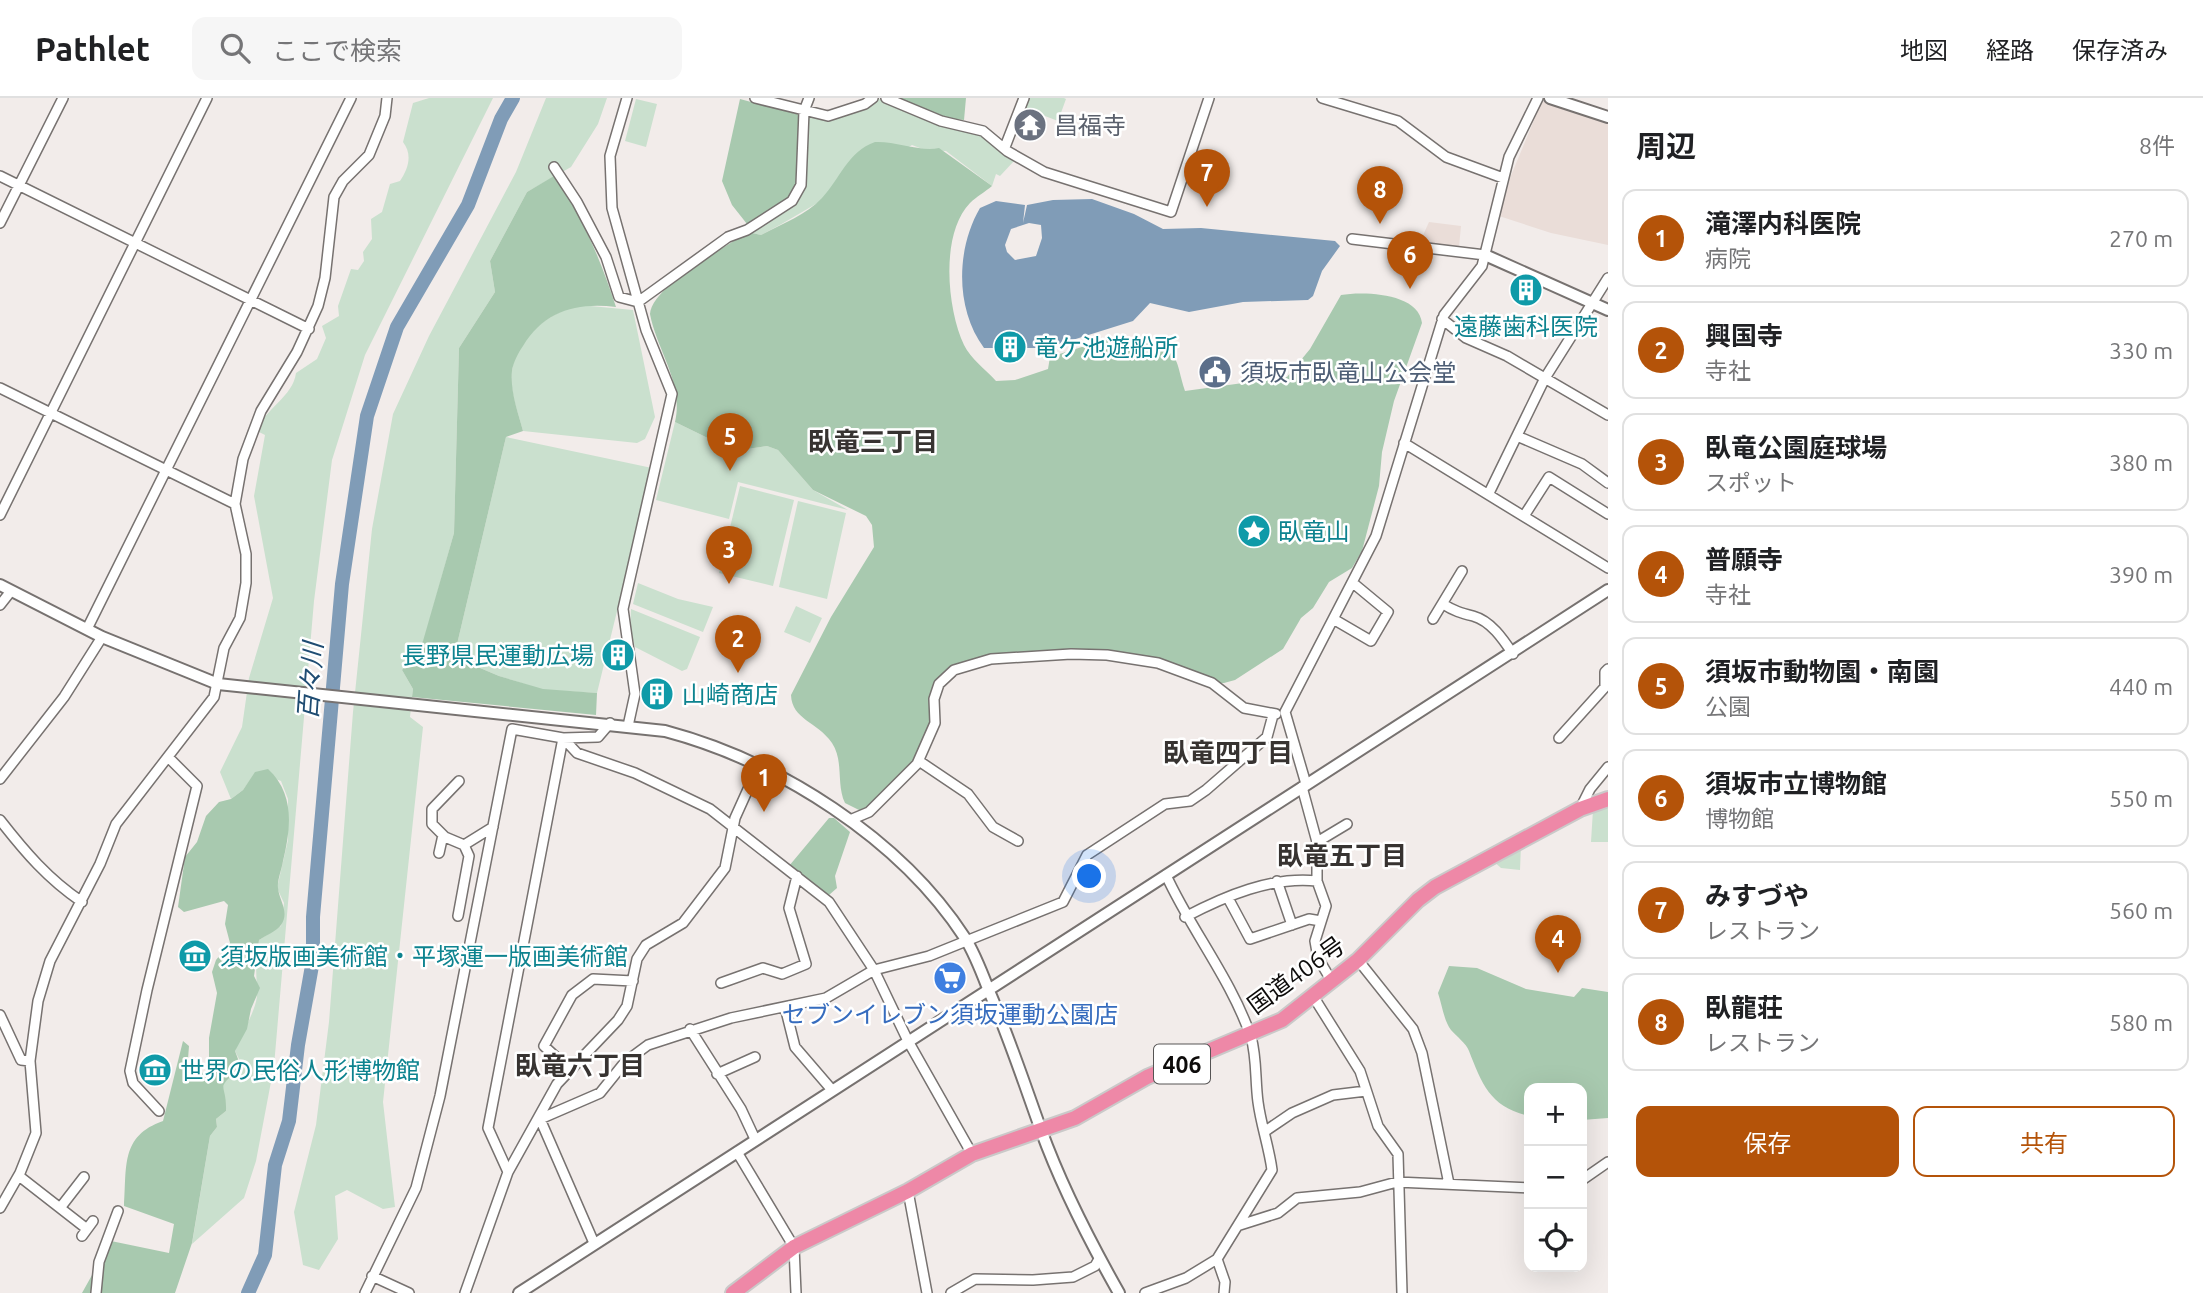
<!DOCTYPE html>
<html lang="ja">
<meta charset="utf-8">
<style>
:root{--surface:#fff;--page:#f6f6f6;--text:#202124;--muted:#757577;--line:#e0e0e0;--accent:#b45309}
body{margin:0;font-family:Ubuntu,"Noto Sans JP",sans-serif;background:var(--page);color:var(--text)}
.controls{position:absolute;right:21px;bottom:21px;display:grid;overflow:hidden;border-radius:14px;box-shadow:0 7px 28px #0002}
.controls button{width:63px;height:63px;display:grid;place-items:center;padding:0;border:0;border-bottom:2px solid var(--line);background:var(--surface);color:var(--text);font:35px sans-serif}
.you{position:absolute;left:1090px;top:779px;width:24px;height:24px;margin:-18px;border:5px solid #fff;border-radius:50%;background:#1a73e8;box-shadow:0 0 0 10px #1a73e833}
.badge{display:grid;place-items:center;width:46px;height:46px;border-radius:50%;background:var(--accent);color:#fff;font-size:23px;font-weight:700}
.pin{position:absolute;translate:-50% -58px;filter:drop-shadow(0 2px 4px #0008)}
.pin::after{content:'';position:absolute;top:37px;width:24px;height:21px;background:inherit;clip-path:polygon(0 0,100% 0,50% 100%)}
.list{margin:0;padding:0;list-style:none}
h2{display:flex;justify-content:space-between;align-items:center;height:91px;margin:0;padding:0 28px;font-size:30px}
h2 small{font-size:23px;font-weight:400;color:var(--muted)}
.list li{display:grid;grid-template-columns:46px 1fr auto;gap:21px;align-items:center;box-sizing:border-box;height:98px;margin:0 14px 14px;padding:0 14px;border:2px solid var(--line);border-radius:14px}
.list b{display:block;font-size:26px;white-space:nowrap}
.list p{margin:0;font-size:23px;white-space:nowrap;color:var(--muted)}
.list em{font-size:23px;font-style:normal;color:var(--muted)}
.actions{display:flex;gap:14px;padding:21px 28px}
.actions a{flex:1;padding:16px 0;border:2px solid var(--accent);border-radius:14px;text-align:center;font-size:24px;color:var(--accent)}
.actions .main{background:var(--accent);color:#fff}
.icon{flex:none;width:38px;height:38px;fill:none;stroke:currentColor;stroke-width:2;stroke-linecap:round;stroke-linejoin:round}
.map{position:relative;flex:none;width:1608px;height:1195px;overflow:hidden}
header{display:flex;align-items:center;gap:42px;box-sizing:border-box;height:98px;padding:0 35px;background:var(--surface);border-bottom:2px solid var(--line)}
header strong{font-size:33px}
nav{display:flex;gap:38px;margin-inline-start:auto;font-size:24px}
.search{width:490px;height:63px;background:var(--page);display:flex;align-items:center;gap:18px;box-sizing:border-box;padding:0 24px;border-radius:14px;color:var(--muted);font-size:26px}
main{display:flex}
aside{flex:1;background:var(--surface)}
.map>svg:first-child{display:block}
.built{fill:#eaddd8}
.green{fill:#cae0ce}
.forest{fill:#a8c9af}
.water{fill:#809cb7;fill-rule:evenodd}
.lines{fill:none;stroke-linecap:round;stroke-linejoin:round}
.river{stroke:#809cb7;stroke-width:14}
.minor-casing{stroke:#777270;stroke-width:12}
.tertiary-casing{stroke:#777270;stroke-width:14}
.trunk-casing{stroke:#cac9c9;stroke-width:18}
.minor{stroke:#fff;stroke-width:9}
.tertiary{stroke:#fff;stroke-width:10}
.trunk{stroke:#ee88a7;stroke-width:14}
.labels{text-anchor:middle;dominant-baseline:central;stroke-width:5;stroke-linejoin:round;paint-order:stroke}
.shield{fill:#fff;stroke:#565454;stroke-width:2}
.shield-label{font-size:23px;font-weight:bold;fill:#0d0b0a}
.worship-label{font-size:24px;fill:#5b616d;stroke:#fff;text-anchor:start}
.culture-label{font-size:24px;fill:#0d838f;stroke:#fff;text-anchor:start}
.service-label{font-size:24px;fill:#4e5e75;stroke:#fff;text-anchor:start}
.street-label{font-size:24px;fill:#0d0b0a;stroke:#fff}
.shop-label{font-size:24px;fill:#366cbe;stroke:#fff}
.neighbourhood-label{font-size:26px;font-weight:bold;fill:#373331;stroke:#fff}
.water-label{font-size:26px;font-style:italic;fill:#1f4c72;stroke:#fff}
</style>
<header>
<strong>Pathlet</strong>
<div class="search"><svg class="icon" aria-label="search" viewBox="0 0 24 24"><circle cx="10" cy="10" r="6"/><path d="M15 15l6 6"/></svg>ここで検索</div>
<nav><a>地図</a><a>経路</a><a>保存済み</a></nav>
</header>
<main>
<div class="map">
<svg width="1608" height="1195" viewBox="0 0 1608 1195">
<rect width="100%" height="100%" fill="#f2ecea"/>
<path class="built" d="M1542 3 1608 25V147L1551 135 1499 118 1510 80Z
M1429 124 1461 128 1459 149 1420 144Z"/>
<path class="green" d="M429 0H493L365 257 332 362 314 503 274 968 256 1063 244 1100 192 1146 210 1038 217 1029 216 1021 226 1013C226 991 214 989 237 973L239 961 235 953C240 937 256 914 257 897 257 878 254 861 259 842L281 828 284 805 277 790 288 742V701L281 683 256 674 243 692 231 701 220 674 242 629 249 580 273 500 254 398 265 337 257 333C264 311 293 299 296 275L317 261 326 240 322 228 339 218 338 208 351 171 358 172 364 163 363 154 372 141 371 121 382 114 390 86 400 83C408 71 413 57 403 44L413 5Z
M546 0H607L598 26 571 69 527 94 490 163 495 194 459 250 454 435 424 542 402 572 413 591 410 619 423 629 383 1004 395 1109 383 1111 347 1092 335 1098 338 1141 319 1172 303 1167 294 1114 316 1027 329 924 353 614 372 431 393 316 429 238 516 74Z
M876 0 983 35 1015 62 1000 78 996 76 992 88 946 53 925 52 912 47C861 77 813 110 761 137L748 134 770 121 806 17 829 21Z
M1028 0H1064L1066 1 1058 23 1024 10Z
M636 1 657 6 646 49 625 43Z
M580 207 633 212 655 319 645 341 637 345 523 333C518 314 509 292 512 273 516 239 550 214 580 207Z
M675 324 716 344 747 351 767 348 778 352 813 392 848 412 738 384 729 421 656 402Z
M506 339 652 370 597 595 543 592 499 578 454 559Z
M740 388 794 402 773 488 719 475Z
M798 403 846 415 827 501 779 489Z
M638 485 678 501 713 509 703 534 633 506Z
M796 508 822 520 810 545 784 534Z
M631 511 700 539 687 571 682 573 635 549 630 531Z
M1605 707 1608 711V744H1591L1593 712Z
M1521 747 1520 772 1501 770 1490 760Z"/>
<path class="forest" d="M900 0H966L964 22 942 20 899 3Z
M740 1 800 17 798 86 788 103 747 126 732 107 722 83Z
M875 44C896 43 920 54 939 50L992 88C985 94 976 99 970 105 940 136 947 211 964 247 970 260 986 272 996 283L1015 282 1048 271 1050 259 1120 237 1128 239 1134 246 1149 242C1182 258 1175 262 1185 293L1287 279 1310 251 1341 197C1364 193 1419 195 1422 225L1394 303 1382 354 1379 388 1362 453 1352 470 1329 484 1313 510 1301 520 1283 551 1235 582 1224 585H1212L1159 566 1107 557 991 561 954 572 939 586 935 625 917 666 863 714 845 705C836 686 844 663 832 645 817 623 792 622 791 597L831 519 874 449 872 427 866 418 813 392 778 352 767 348 747 351 716 344 675 324C684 285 657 253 650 216 652 188 726 149 748 134L761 137C782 126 806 117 822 100 840 81 848 53 875 44Z
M554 78C583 119 601 163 616 209 577 204 544 213 523 248 518 255 513 265 512 273 510 293 518 314 523 333L506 339 454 559 499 578 543 591 597 595 596 617 412 599 413 591 402 572 423 543 454 435 459 250 495 194 490 163 527 94Z
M268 671C295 696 291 730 283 763 282 771 277 782 278 790 279 802 290 814 281 827 277 833 265 838 259 842L254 878 260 890 251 911 247 931 235 953 241 969C213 994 227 983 226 1013L216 1021 217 1029 210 1038 192 1145 175 1195H82L111 1143 169 1155 174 1126 124 1108C127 1069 120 1038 163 1023L183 943 189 948 188 961 202 975 209 973V940L217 895 212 874 216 862 230 845 225 826 228 807 224 803 184 814 178 809 185 759 197 744 206 718 219 704 231 701 243 692 255 674Z
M829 720H834L850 734 835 778 837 790 829 797 789 768Z
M1449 868 1477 870 1526 891 1574 899 1582 890 1608 894V1020L1582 1022V990H1529V1018C1490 1009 1482 986 1469 953 1466 945 1457 939 1451 932 1444 923 1442 907 1438 895Z"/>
<path class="water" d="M1092 101 1134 116 1163 131 1201 130 1335 143 1340 148 1322 173 1313 198 1308 202 1243 204 1189 214 1150 205 1133 223 1047 250H984C955 211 956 151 980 110L996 103 1025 107 1023 125 1027 107 1053 102ZM1029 125 1041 127 1042 140 1036 158 1015 162 1007 154 1005 147 1011 131Z"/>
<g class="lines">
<path class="river" d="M248 1195 265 1157 275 1067 289 1023 298 947 313 862V819L342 486 367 318 397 229 468 107 501 21 513 0"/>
<defs>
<path id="minor" d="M627 0 610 58 612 110 646 232 672 296 623 511 635 596 628 628
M755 0 828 18 865 6 873 0
M886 0 941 23 983 33 1007 53 1044 74 1171 114 1209 0
M1322 0 1398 23 1446 59 1503 80
M1005 49 1024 0
M554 69 577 104 606 159 619 199 638 204 728 139 747 132 792 103 801 87 804 13 809 0
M0 78 309 231
M0 125 63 0
M1352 141 1485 157
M1442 221 1466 240 1507 258 1608 317
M0 290 235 406
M1517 338 1582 366 1608 385
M1404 345 1608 470
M1489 395 1545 280 1608 180
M0 417 207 0
M1524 418 1549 379 1608 416
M1443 506C1454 513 1461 515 1473 518 1491 523 1503 541 1513 556
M0 507 11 493
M1433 521 1462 473
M1335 522 1371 543 1388 514 1353 485
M87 531 351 0
M563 640 577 655 635 675 710 711 829 804 874 872 908 943 972 1056
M1559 640 1605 589V574L1608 571
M919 663 968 696 993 729 1018 743
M0 681 64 599 102 539
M459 683 432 711V726L445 739 464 747 493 729
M1306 686 1285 614 1376 438 1444 217 1482 168 1509 59 1538 0
M1302 689 1317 744V783L1326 808 1315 843 1318 860 1331 882
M1580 711 1590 691 1608 669
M0 722C25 754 48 781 82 804
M850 722 869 714 917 666 935 625 934 601 939 586 954 572 991 561 1071 556 1107 557 1158 565 1212 585 1244 610 1276 616
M1317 744 1347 726
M439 755 443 737
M1277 783 1292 827
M1228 800 1250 841 1309 821 1321 823
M458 818 469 758 464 747
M1185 819C1225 798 1272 778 1317 783
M1358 862 1413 931 1422 955 1449 1086
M721 885 763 870 782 876 806 866 789 810 797 778
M1313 898 1360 973 1378 1028 1398 1056 1402 1195
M785 909 795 949 832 992
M0 917 21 962 30 963
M690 931 741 1011 755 1041
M570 972 544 948 572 897 593 881 633 883
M717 976 755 959
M159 1013 133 985 130 973 147 892 197 688 170 661
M540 1021 600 995 625 964 648 947 731 920 826 900 874 872 929 858 1063 804 1087 757 1165 706 1190 703 1206 692 1267 639 1273 617
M540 1021 594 1145
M1264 1034 1292 1015 1333 997 1366 993
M737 1054 794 1149 796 1195
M508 1074 488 1030 563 640
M19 1078 87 1131
M1582 1082 1608 1064
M908 1093 927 1195
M0 1110 20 1075 36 1035 30 963 38 903 50 863 100 766 116 726 214 599 224 550 240 520 246 485V456L235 406 243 361 261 313 297 254 318 208 325 180 334 99 343 83 369 57 385 18 387 0
M60 1110 84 1079
M1240 1127 1278 1115 1297 1100 1360 1094 1397 1084 1529 1090
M82 1138 93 1123
M1217 1161 1225 1184 1224 1195
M372 1178 409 1195
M96 1195 99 1164 118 1113
M365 1195 416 1090 440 998 512 631 563 640 598 639 610 625
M465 1195 508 1074 557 986 618 922 627 908 637 861 646 847 683 825 725 770 735 720 758 669
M951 1195 975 1181 1033 1182 1073 1179 1095 1168 1099 1161
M1145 1195 1186 1180 1217 1161 1272 1072C1269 1049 1261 1027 1258 1004 1255 982 1257 960 1251 939 1231 881 1191 832 1166 777"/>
<path id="tertiary" d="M1550 0 1608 19
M1485 157 1608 212
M0 487 102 539 218 586 665 633C778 663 900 740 965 840 975 856 982 875 989 893 1009 939 1024 985 1041 1032 1062 1090 1089 1142 1119 1195
M519 1195 1608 492"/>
<path id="trunk" d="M733 1195 794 1149 908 1093 972 1056 1075 1020 1147 979 1282 922 1358 862 1418 802 1435 789 1580 711 1608 701"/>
</defs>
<use href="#minor" class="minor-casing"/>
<use href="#tertiary" class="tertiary-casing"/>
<use href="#trunk" class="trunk-casing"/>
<use href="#minor" class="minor"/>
<use href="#tertiary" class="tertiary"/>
<use href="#trunk" class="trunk"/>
</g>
<defs>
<symbol id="temple-disc" viewBox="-11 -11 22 22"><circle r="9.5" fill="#6b7280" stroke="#fff"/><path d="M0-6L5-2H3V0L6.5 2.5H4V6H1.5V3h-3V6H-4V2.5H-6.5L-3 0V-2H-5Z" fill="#fff"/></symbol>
<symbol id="building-disc" viewBox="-11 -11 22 22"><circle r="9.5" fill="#0f9aa8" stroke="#fff"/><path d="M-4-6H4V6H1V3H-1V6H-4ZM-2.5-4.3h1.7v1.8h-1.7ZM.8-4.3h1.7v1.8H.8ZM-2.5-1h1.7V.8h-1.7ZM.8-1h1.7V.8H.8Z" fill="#fff"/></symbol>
<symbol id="civic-disc" viewBox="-11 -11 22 22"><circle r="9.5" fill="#5c6f8a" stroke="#fff"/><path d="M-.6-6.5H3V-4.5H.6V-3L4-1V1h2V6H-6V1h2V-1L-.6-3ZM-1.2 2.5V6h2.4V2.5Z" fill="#fff"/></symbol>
<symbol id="sight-disc" viewBox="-11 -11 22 22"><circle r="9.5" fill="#0f9aa8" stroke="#fff"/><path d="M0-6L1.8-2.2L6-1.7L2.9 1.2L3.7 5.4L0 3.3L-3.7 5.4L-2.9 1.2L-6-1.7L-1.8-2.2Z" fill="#fff"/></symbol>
<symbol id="museum-disc" viewBox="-11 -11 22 22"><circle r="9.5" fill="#0f9aa8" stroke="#fff"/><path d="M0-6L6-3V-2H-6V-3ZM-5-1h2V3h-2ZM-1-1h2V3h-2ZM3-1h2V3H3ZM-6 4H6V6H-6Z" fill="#fff"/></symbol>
<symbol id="supermarket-disc" viewBox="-11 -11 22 22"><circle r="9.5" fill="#3f7fe0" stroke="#fff"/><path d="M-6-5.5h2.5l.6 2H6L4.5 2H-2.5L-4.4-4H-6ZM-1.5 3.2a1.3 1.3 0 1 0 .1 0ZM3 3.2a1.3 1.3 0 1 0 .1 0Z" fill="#fff"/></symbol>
</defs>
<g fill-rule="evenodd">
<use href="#temple-disc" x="1011" y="8" width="38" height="38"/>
<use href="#building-disc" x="1507" y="173" width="38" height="38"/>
<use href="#building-disc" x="991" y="230" width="38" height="38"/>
<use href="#civic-disc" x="1196" y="255" width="38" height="38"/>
<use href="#sight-disc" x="1235" y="414" width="38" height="38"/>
<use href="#building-disc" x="599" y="538" width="38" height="38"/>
<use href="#building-disc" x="638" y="577" width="38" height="38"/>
<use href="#museum-disc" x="176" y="839" width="38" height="38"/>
<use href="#supermarket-disc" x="931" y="861" width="38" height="38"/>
<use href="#museum-disc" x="136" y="953" width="38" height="38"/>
</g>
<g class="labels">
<rect class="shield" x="1154" y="946.5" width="56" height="39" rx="5"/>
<g class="shield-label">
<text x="1182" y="966">406</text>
</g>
<g class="worship-label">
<text x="1054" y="27">昌福寺</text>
</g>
<g class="culture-label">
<text x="1526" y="228" text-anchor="middle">遠藤歯科医院</text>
<text x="1034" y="249">竜ケ池遊船所</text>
<text x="1278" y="433">臥竜山</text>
<text x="594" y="557" text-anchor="end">長野県民運動広場</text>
<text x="682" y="596">山崎商店</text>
<text x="220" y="858">須坂版画美術館・平塚運一版画美術館</text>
<text x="180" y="972">世界の民俗人形博物館</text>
</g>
<g class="service-label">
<text x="1240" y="274">須坂市臥竜山公会堂</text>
</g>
<g class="street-label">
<text transform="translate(1296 877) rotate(-36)">国道406号</text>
</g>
<g class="shop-label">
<text x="950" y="916">セブンイレブン須坂運動公園店</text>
</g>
<g class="neighbourhood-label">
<text x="873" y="343">臥竜三丁目</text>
<text x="1228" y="654">臥竜四丁目</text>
<text x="1342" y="757">臥竜五丁目</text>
<text x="580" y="967">臥竜六丁目</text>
</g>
<g class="water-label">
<text transform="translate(310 583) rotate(-86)">百々川</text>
</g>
</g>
</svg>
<div class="controls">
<button>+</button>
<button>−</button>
<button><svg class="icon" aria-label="locate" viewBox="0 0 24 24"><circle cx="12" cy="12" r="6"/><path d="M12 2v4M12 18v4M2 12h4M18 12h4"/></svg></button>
</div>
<div class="you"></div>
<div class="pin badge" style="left:764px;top:714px">1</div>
<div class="pin badge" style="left:738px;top:575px">2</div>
<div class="pin badge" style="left:729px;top:486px">3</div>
<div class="pin badge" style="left:1558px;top:875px">4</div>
<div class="pin badge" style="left:730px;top:373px">5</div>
<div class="pin badge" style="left:1410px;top:191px">6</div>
<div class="pin badge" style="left:1207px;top:109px">7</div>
<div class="pin badge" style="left:1380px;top:126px">8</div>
</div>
<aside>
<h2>周辺<small>8件</small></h2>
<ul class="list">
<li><span class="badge">1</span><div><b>滝澤内科医院</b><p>病院</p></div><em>270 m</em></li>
<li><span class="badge">2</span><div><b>興国寺</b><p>寺社</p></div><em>330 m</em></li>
<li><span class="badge">3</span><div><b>臥竜公園庭球場</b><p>スポット</p></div><em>380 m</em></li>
<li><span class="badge">4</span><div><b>普願寺</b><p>寺社</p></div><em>390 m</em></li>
<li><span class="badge">5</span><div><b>須坂市動物園・南園</b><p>公園</p></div><em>440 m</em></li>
<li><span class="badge">6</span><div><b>須坂市立博物館</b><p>博物館</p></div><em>550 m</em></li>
<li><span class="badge">7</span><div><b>みすづや</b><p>レストラン</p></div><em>560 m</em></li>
<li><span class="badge">8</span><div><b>臥龍荘</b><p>レストラン</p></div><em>580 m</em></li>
</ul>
<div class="actions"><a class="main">保存</a><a>共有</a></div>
</aside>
</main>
